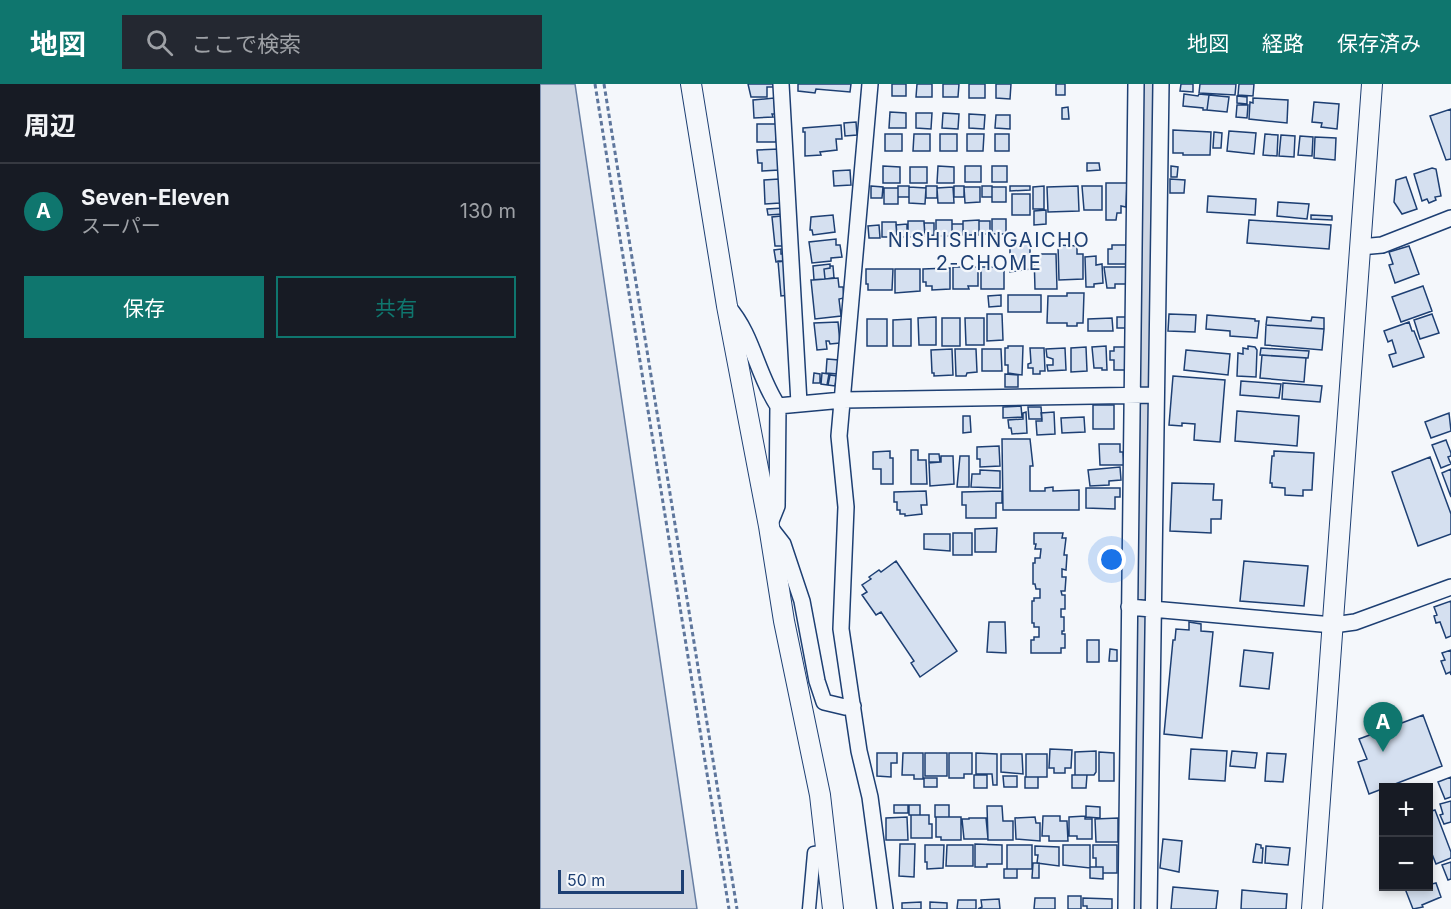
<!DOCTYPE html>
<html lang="ja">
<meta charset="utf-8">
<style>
:root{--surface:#171b24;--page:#242831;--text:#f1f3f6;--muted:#9ea1a6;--line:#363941;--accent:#0f766e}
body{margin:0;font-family:Inter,"Noto Sans JP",sans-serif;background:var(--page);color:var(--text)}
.controls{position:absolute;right:18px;bottom:18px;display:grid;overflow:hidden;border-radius:0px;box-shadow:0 3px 9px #0003}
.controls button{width:54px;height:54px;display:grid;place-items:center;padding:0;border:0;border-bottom:2px solid var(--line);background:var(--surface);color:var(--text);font:30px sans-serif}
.scale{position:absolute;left:18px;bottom:15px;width:126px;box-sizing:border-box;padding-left:6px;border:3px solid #1d3f73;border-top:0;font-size:16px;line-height:21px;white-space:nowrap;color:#1d3f73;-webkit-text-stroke:4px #f4f7fb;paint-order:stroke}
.you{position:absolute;left:572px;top:476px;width:21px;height:21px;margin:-15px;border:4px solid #fff;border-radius:50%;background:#1a73e8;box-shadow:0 0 0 9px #1a73e833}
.badge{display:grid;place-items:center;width:39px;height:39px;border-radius:50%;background:var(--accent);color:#fff;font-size:20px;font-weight:700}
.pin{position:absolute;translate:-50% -50px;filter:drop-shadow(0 2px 3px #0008)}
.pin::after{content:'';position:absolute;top:32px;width:21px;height:18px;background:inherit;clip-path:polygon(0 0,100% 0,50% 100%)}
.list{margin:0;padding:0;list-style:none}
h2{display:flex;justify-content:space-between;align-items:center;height:78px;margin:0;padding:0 24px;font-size:26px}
h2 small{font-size:20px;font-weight:400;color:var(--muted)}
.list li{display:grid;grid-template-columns:39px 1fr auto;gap:18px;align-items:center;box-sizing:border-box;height:96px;padding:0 24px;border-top:2px solid var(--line)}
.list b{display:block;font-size:22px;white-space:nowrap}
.list p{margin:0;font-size:20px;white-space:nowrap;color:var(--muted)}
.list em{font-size:20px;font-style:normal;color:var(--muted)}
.actions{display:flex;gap:12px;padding:18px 24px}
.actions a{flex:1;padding:14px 0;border:2px solid var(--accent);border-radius:0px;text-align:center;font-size:21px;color:var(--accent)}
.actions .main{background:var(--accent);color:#fff}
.icon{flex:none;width:33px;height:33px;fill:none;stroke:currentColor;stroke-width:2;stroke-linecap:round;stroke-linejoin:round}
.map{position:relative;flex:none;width:911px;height:825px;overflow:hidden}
header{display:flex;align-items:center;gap:36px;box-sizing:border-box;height:84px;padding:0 30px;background:var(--accent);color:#fff}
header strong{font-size:28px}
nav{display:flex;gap:33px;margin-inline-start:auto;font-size:21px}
.search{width:420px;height:54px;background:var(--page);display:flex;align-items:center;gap:15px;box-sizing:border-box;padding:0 21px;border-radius:0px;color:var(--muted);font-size:22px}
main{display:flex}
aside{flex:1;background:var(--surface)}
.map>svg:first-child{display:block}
.water{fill:#cfd7e4;stroke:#687fa3;stroke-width:1.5}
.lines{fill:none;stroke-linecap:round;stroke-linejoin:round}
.canal{stroke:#cfd7e4;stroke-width:18}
.building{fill:#d5e0f0;stroke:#1d3f73;stroke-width:1.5}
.pedestrian-casing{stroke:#1d3f73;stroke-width:15}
.minor-casing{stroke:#1d3f73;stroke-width:18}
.tertiary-casing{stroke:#1d3f73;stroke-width:22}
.path{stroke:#5e769c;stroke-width:3;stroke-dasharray:4.5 3;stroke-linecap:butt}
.pedestrian{stroke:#f4f7fb;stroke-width:12}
.minor{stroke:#f4f7fb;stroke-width:15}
.tertiary{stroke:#f4f7fb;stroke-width:20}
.labels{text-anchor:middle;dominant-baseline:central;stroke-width:4.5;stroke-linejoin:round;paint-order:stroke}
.neighbourhood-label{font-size:20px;letter-spacing:1.5px;fill:#1d3f73;stroke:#f4f7fb}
</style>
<header>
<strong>地図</strong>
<div class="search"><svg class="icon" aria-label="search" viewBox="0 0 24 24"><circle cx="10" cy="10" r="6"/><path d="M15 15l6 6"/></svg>ここで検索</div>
<nav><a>地図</a><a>経路</a><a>保存済み</a></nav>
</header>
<main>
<aside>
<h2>周辺<small></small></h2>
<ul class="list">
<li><span class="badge">A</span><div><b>Seven-Eleven</b><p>スーパー</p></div><em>130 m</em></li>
</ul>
<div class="actions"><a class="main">保存</a><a>共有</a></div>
</aside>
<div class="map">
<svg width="911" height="825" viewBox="0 0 911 825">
<rect width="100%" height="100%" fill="#f4f7fb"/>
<path class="water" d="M0 0H35L157 825H0Z"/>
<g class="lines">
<path class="canal" d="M596 825 608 0"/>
</g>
<path class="building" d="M208 0H234V3H227V13H211Z
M258 0H311L310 8 276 5 275 9 258 7Z
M352 0H366V12H352Z
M377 0H392V13H376Z
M403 0H419L418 13H403Z
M429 0H445V14H429Z
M456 0H471L470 15 456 14Z
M516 0H525V11H516Z
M641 0H653V8L640 7Z
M660 0H696L695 11 659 9Z
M699 0H714L713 12 698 11Z
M644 10 658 12 659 10 669 11 667 26H663V24L643 22Z
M669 11 689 13 687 28 667 26Z
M697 12 707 13V20L697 19Z
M234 14 235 30H232L233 33 214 34 213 16Z
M713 14 748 16 747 39 709 35 710 18 713 19Z
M774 18 799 20 797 45 781 43 782 39 772 38Z
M697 21H708L707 34 696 33Z
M528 23 529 35H522V24Z
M911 25V75L906 76 890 32Z
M350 28 366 29V44H349Z
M376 29H392L391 45 376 44Z
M403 29 419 30 418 45 402 44Z
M429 30 445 31 444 45 429 44Z
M456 31H470V45L455 44Z
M316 38 317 51 305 52 304 39Z
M217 40H236V58H217Z
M301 41 302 55H296L297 66 280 68 281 71 265 72V48H263V44Z
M633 46 671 48 670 71H643V69H633Z
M689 47 716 49 714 70 687 67Z
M674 48 682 49 681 64H673Z
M345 50H362V67H345Z
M374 50H390V67H373Z
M400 50H417V67H400Z
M427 50H444L443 67H427Z
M455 50H469V67H455Z
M725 50 738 51 737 72 723 71Z
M741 51 755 52 754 73 739 72Z
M760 52 773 53 772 72 758 71Z
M775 53 796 54 795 76 774 74Z
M239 65V86L222 87V79H218L217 66Z
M547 79H559L560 86 547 87Z
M343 82 360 83V99H343Z
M398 82 414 83V99H397Z
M425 82H441V98H425Z
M452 82H467V98H452Z
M631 82 638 83 637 93H631Z
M370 83H387V99H370Z
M892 84 896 85 901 112 895 113 896 116 889 119 887 115 882 117 874 90Z
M310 86 311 101 294 102 293 87Z
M866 93 877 125 862 130 854 118 856 96Z
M239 95 240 119 225 120 224 96Z
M630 95 645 96 644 109H630Z
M566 99H587L586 123 581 122V129H577L576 136H566Z
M331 102 343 103 342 114H331Z
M358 102H369V113H358Z
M386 102H397V114H386Z
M414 102H424V113H414Z
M442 102H452V113H442Z
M470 102H490V106L470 107Z
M504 102V125H493V103Z
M538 102 539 127 508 128 507 103Z
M542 102H562V126H544Z
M369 103 386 104 385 120 369 119Z
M413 103 414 119H398L397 104Z
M424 103H440V118L425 119Z
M452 103H466V118H452Z
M344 104H358V120H344Z
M472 110H490V131H472Z
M668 112 716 115 715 131 667 128Z
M738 118 769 120 767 135 737 132Z
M243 124V130L228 131 227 125Z
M506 126V140L494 141V127Z
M293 131 295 148 273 151 272 146H270L271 133Z
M771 131 792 132V136L771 135Z
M241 132 243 162H235L232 133Z
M452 135H466V150H452Z
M396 136H412V152H396Z
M439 136V151H423V137Z
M709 136 791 141 789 165 707 159Z
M368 137H384L385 152 368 153Z
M439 137H450V150H439Z
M342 138H356L357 153H342Z
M384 139H394V151L385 152Z
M367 140V153H357L356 141Z
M412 140H423V151H412Z
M339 141 340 154H329L328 142Z
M296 155V161H300L302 173 291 174V177L272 179 269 158Z
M470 160H490V185L470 188Z
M518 161 537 162V170H543V195L519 196Z
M572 161H587V180H568V165H572Z
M869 162 879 190 855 199 849 181 853 180 849 168Z
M241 165V170H246L247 177 236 178 234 166Z
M494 170H516L517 205H495Z
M556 172V181L562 180 563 199 554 200V203H546L545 173Z
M238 177H246L249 211 241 212Z
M290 180V184L284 185 285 195 274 196 273 182Z
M290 182H293L294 194 285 195 284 185 290 184Z
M413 183H438V202H428L429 205H413Z
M441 183H464V205H441Z
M564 183H587V200H575V204H567Z
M410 184V205L392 206V202H386V198H383V185Z
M326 185H353L352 206H328V200H326Z
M355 185H380V207L355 209Z
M298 194 299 203H303L304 214 299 215 301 232 275 235 271 196Z
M883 202 892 227 861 238 852 213Z
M527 209H544L543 239H537V242H527V239H507L508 212H527Z
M461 211V222L449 223 448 212Z
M468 211H501V228H468Z
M447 230H462L463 256 447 257Z
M629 230 656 231 655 248 628 247Z
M892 230 899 249 880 255 874 236Z
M667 231 715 235V237H719L717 254 690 252V247L666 245Z
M396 233V261H379L378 234Z
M577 233H587V244H577Z
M727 233 771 237 772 233 784 234V245L726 241Z
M402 234H420V262H402Z
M425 234H444V261H426Z
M572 234 573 247H548V235Z
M327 235H347V262H327Z
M371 235V262H353V236Z
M298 238 300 259 290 260 289 257H286L287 265 277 266 274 239Z
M869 238 872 247H874L884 273 853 283 849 271 856 269 852 256 848 258 844 247Z
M726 241 784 245 782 266 725 261Z
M468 262H483L482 291 468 289V281H465V264H468Z
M566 262 567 286H562V284H554L552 263Z
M708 262 715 263 717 266 716 293 697 292 698 269 703 270V264L708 265Z
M546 263 547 287 531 288V264Z
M574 263H586V286H574V276H570V267H574Z
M490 264H504L505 287H500V290H493V284H488V280L491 279Z
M525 264 526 286 508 287 507 281H513V275L507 273 506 265Z
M721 264 769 267 768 274 720 271Z
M412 265 413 291 394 292V289H392L391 266Z
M415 265H436L437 288 427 289 426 292H416Z
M442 265H461L462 287H442Z
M646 266 690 270 688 291 644 286Z
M722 271 766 274 764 298 720 294Z
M287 275 299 276 298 290 286 289Z
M274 289 280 290V299H273Z
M282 289 289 290 287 301 281 300Z
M465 290 478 291V303H465Z
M290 291 297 292 295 302 288 301Z
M633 292 685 296 680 358 654 356 655 340 642 339V342L629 341Z
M701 297 741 300 739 314 700 311Z
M743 299 782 302 780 318 742 315Z
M553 321H574V345H553Z
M481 322 482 333 463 334V323Z
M488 323H501L502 335H489Z
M697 327 759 332 757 362 695 357Z
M486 328 487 349 472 350 471 344H469L468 336 483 335V329Z
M514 328 515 350 497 351 496 337H502L501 329Z
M909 329 911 347 891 354 885 338Z
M423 332H430L431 348 423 349Z
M544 333 545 348 522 349 521 334Z
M462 355H490L493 382H490V407H505V404L513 403V407L539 406V426H463Z
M906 356 911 369V372L908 373 911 380 901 384 892 361Z
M559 360H580V368H583L584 381H560Z
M459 362 460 382 440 383V375H437V363Z
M371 366H378V376H386L387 400H371Z
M350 367V374H353V400H341V385H333V368Z
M734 367 774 369 772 406H763V412L745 411V404L732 403V399H730L732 372H734Z
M389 370H399L400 378 389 379Z
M401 372H413L414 400 390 402 389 378H401Z
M420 372H429V403H417Z
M890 373 911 430V450L878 462 852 388Z
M580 383 581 396 569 397V401L550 402 548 386Z
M911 385V413L902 389Z
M440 386 460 387V404L431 403 432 390H440Z
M632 399 674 400 673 416H682L681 435H671V449L630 447Z
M546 404H580V413H575V425L546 424Z
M386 407 387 421H381L382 430 365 432V430H360V426H357V418H354V408Z
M462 407V419H456V434H426V421H422V408Z
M457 444 456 468H435V445Z
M413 449H432V471H413Z
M494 449H523L522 454H526L524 471H527L526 486 522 485V493H526L525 507H521L522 511H525V525H521V533H524V547H522V550H525V564H521V569H491V556H494V553H499V543H494V539H492V517H494V514H500V505H496L495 500H493V479H495V474H500L501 465H495L496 460H494Z
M384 450H410V467L384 465Z
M356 477 417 567 380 593 371 579 374 577 341 528 336 531 322 511 327 508 322 501 331 495 329 493 339 486 341 488Z
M704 477 768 482 764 522 700 517Z
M911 517V552L906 554 900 538 896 539 894 532 897 531 894 523Z
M449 538H465L466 569 447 568Z
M649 538 661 540V547L673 548 662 654 624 650 633 556H635L636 545 649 546Z
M547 556H559V578H547Z
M570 565 577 566V577H569Z
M704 566 733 569 729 605 700 602Z
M911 566V591L910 588 906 590 901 577 905 576 902 569Z
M883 631 902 682 829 710 818 678 827 675 819 655Z
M510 665 532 666 531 684H525V689H514V684H509Z
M651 665 687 667 685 697 649 695Z
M556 667V688L554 691H535V668Z
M692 667 717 669 715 684 690 682Z
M559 668 574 669V697H559Z
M337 669H357V679H351V693L337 692Z
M363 669H383V695H374V691H362Z
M385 669H407V692H385Z
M409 669H432V690H424V694H409Z
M436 669 457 670V701H453L452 690H436Z
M727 669 746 670 743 698 725 697Z
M461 670H482L483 690 461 688Z
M486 670H507V693H486Z
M434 691H447V704H434Z
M532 691H547L546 704H532Z
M463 692H477V703H464Z
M485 693H498V704H485Z
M911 693V713L905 715 898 698Z
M384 694H397V703H384Z
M911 717V738L904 740 900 731 903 730 900 720Z
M354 721H368V729H354Z
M369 721H380V731H369Z
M395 721H409V733H395Z
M447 722H462L463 737H473V756H448Z
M546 722 560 723V734L546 733Z
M895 726 911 768V774L896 780 888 760V728Z
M371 731H389V740H392V754H371Z
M503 732H520V737H527L528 757H509V752H502Z
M545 732V735H552V755H537V752H529V733Z
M367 733 368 756H346V734Z
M396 733H421V756H401V753H396Z
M495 733 496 739H500V757L476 755 475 734Z
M429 734H446L448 755H424L422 735H429Z
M578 734V758H556L555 735Z
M623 755 642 757 639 788 620 784Z
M360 760H375L374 793 359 792Z
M435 760 462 761V780H447V783H435Z
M716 760 721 761V764H723L722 779 713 778Z
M385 761H404L403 784 387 785V778H385Z
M407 761H433V782H406Z
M467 761H492V785H467Z
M523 761H550V784L523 781Z
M553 761H577V789H563V783H556V774H553Z
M495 762 519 763V782L497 779 498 771H495Z
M726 762 750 764 748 781 725 779Z
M911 778V795L908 796 902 781Z
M493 779H499V794H492Z
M550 783H563V795L550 794Z
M464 785H477V794H464Z
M888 793 892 800 896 799 901 813 882 821 883 823 873 825 864 802H888Z
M633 803 678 807 676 825H631Z
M702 806 747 810 746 825H701Z
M528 812H541V825H528Z
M495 814H515V825H494Z
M543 814 572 815V825H547V822H543Z
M459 815 460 825H438L442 823 441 816Z
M418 816H436V825H417Z
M381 818V825H362V819Z
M390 818 407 819V825H390Z"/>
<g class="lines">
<defs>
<path id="pedestrian" d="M269 825 274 769 287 767"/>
<path id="minor" d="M241 0 259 319
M330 0 299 352 306 423 301 545 319 667 330 713 345 825
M820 163 842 161 911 134
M188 223C213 251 217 291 238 322
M589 523 793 541 815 538 911 503
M313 622 305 623 284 618 277 597 262 517 243 460 229 442 237 422 238 322 303 316 616 311
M586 825 596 0
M609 825 621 0"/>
<path id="tertiary" d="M151 0 187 222 229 442 244 537 280 711 293 825
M772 825 832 0"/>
</defs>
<use href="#pedestrian" class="pedestrian-casing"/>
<use href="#minor" class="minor-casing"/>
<use href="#tertiary" class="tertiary-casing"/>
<path class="path" d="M55 0 189 825
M64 0 197 825"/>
<use href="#pedestrian" class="pedestrian"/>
<use href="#minor" class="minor"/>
<use href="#tertiary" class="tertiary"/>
</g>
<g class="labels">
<g class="neighbourhood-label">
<text x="449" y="156">NISHISHINGAICHO<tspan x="449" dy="23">2-CHOME</tspan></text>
</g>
</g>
</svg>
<div class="controls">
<button>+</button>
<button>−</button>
</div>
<div class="scale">50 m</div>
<div class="you"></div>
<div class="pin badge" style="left:843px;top:668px">A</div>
</div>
</main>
